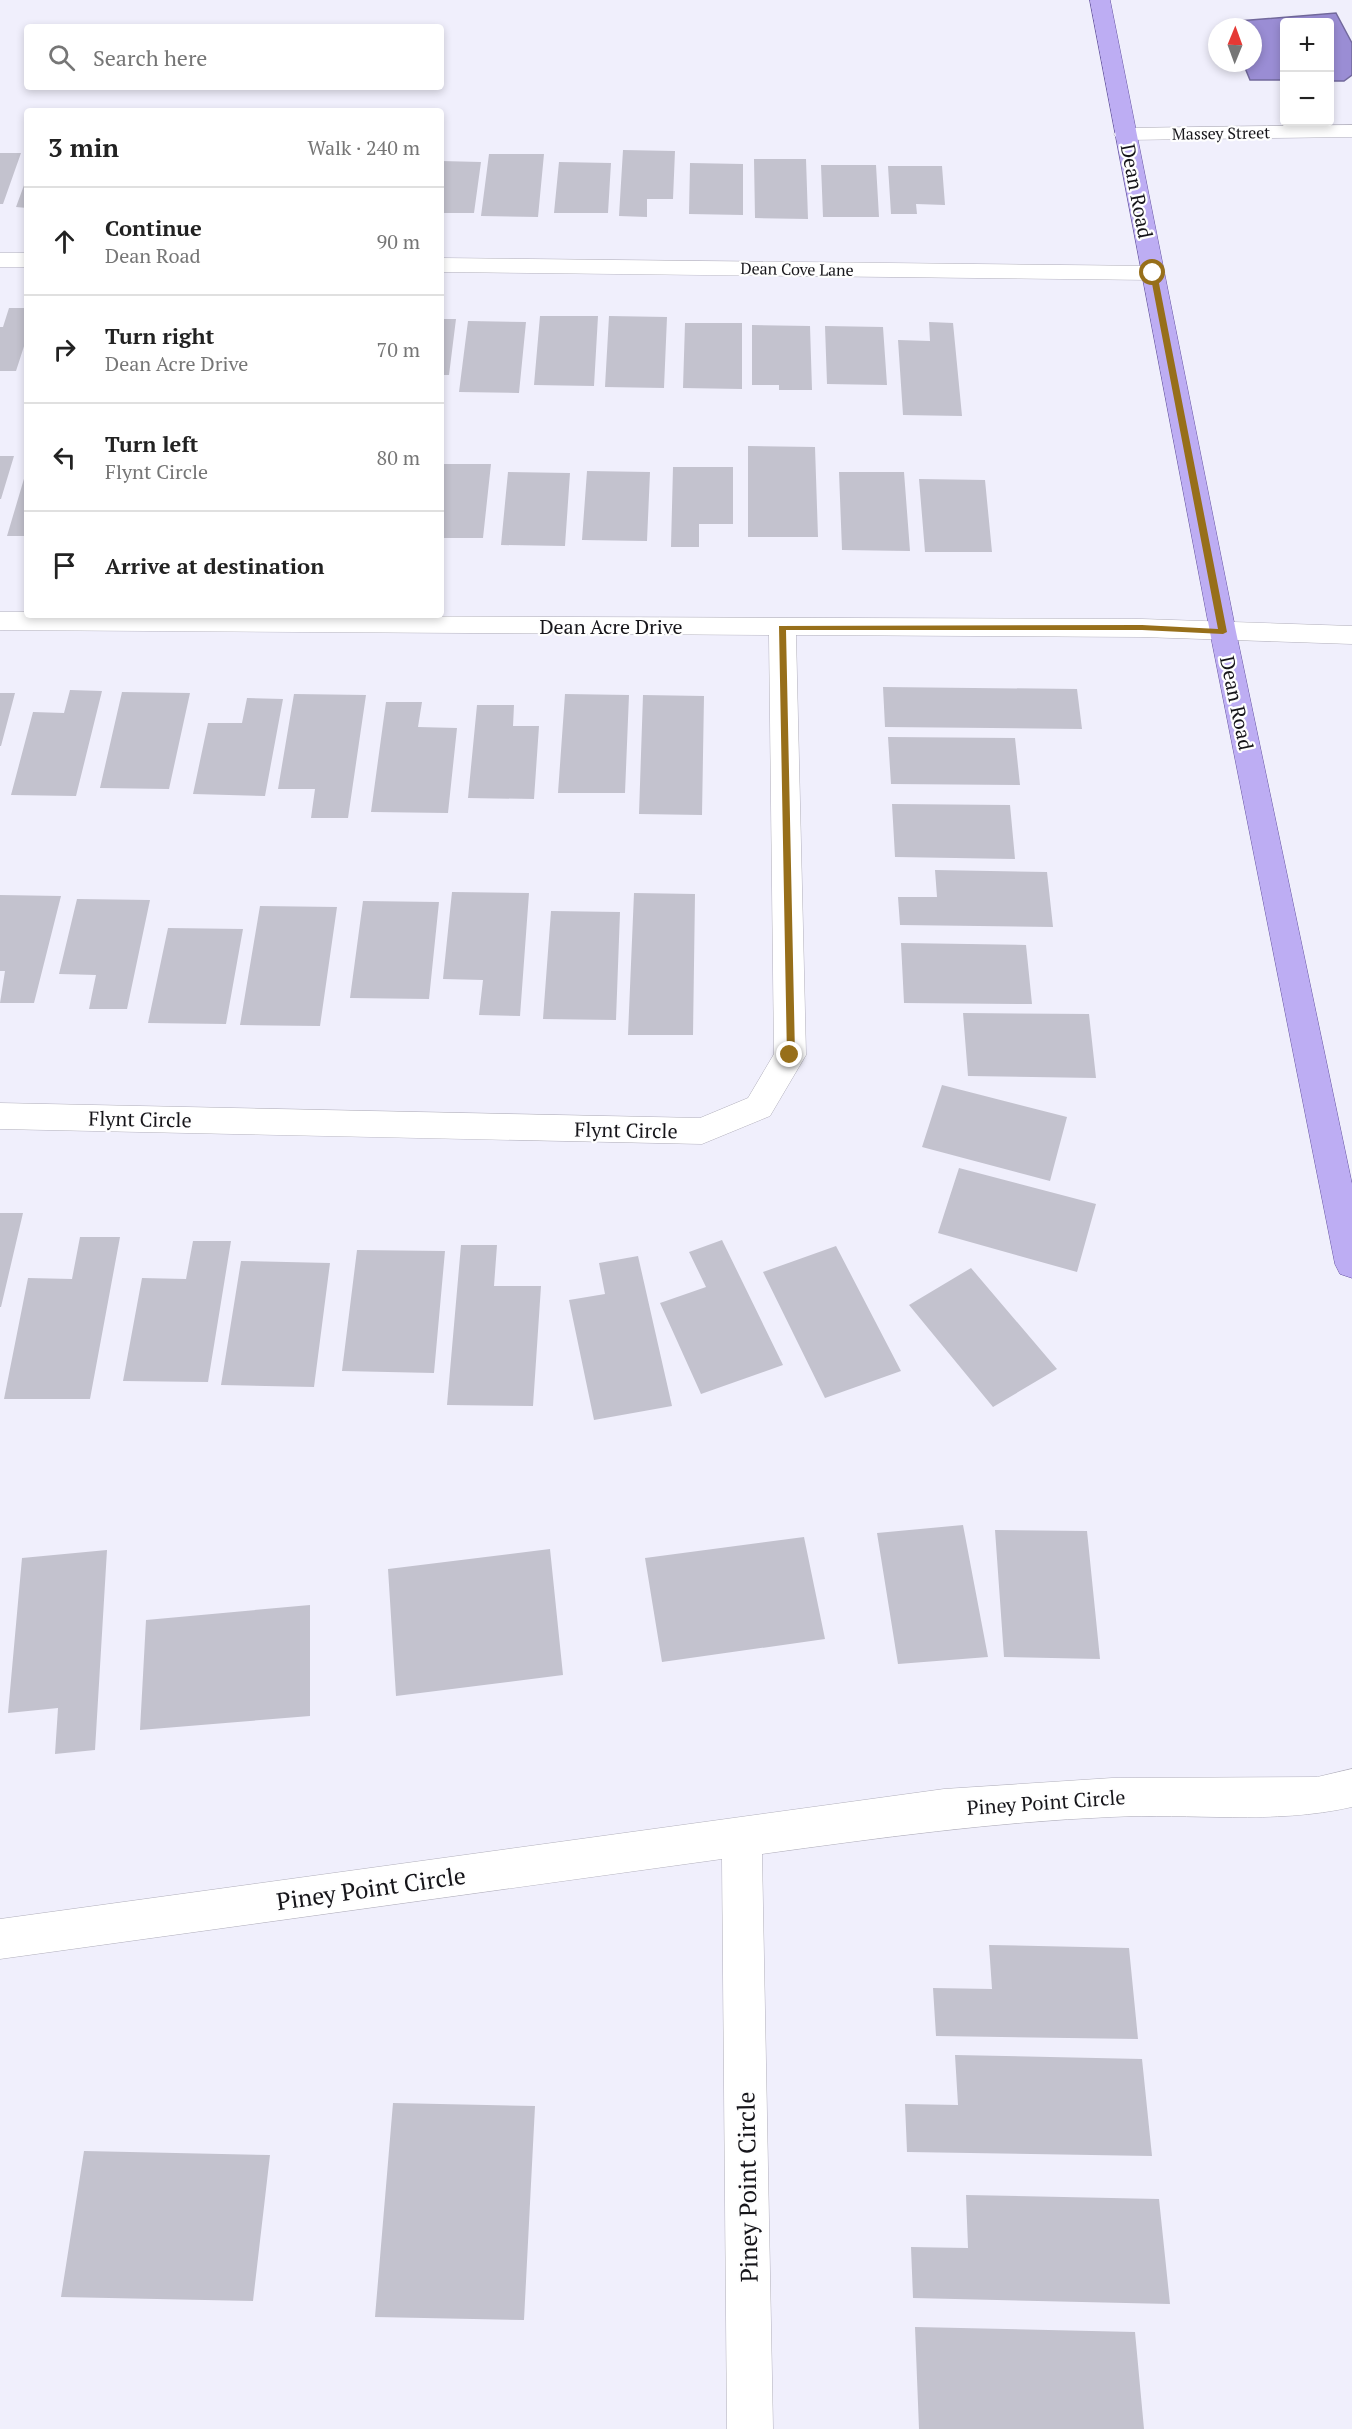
<!DOCTYPE html>
<meta charset="utf-8">
<style>
:root{--surface:#fff;--page:#f2f2f2;--text:#222;--muted:#767676;--line:#e0e0e0}
body{margin:0;font-family:"PT Serif",serif;background:var(--page);color:var(--text)}
.controls{position:absolute;right:18px;top:18px;display:grid;overflow:hidden;border-radius:6px;box-shadow:0 3px 9px #0003}
.controls button{width:54px;height:54px;display:grid;place-items:center;padding:0;border:0;border-bottom:2px solid var(--line);background:var(--surface);color:var(--text);font:30px sans-serif}
.compass{position:absolute;left:1208px;top:18px;width:54px;height:54px;border-radius:50%;background:var(--surface);box-shadow:0 3px 9px #0003;rotate:1deg}
.stop{position:absolute;width:18px;height:18px;margin:-14px;border:4px solid #976f1a;border-radius:50%;background:#fff}
.stop.end{background:#976f1a;border-color:#fff;box-shadow:0 2px 6px #0008}
.list{margin:0;padding:0;list-style:none}
h2{display:flex;justify-content:space-between;align-items:center;height:78px;margin:0;padding:0 24px;font-size:26px}
h2 small{font-size:20px;font-weight:400;color:var(--muted)}
.list li{display:grid;grid-template-columns:39px 1fr auto;gap:18px;align-items:center;box-sizing:border-box;height:108px;padding:0 24px;border-top:2px solid var(--line)}
.list b{display:block;font-size:22px;white-space:nowrap}
.list p{margin:0;font-size:20px;white-space:nowrap;color:var(--muted)}
.list em{font-size:20px;font-style:normal;color:var(--muted)}
.icon{flex:none;width:33px;height:33px;fill:none;stroke:currentColor;stroke-width:2;stroke-linecap:round;stroke-linejoin:round}
.map{position:relative;flex:none;width:1352px;height:2429px;overflow:hidden}
.search{position:absolute;background:var(--surface);box-shadow:0 3px 9px #0003;left:24px;top:24px;width:420px;height:66px;display:flex;align-items:center;gap:15px;box-sizing:border-box;padding:0 21px;border-radius:6px;color:var(--muted);font-size:22px}
.panel{position:absolute;background:var(--surface);box-shadow:0 3px 9px #0003;left:24px;top:108px;width:420px;height:510px;border-radius:6px}
.map>svg:first-child{display:block}
.water{fill:#9a8dd4;stroke:#72699c;stroke-width:1.5}
.building{fill:#c3c2ce}
.lines{fill:none;stroke-linecap:round;stroke-linejoin:round}
.minor-casing{stroke:#b1afbb;stroke-width:1}
.major-casing{stroke:#6655a2;stroke-width:1}
.minor{fill:#fff;fill-rule:evenodd}
.major{fill:#bdadf3;fill-rule:evenodd}
.route{fill:#976f1a}
.labels{text-anchor:middle;dominant-baseline:central;stroke-width:4.5;stroke-linejoin:round;paint-order:stroke}
.far-street-label{font-size:16px;fill:#16151a;stroke:#fefefe}
.street-label{font-size:20px;fill:#16151a;stroke:#fefefe}
.near-street-label{font-size:24px;fill:#16151a;stroke:#fefefe}
</style>
<div class="map">
<svg width="1352" height="2429" viewBox="0 0 1352 2429">
<rect width="100%" height="100%" fill="#f0effc"/>
<path class="water" d="M1336 13 1352 43V75L1344 81H1330V22H1284V80H1250L1243 63H1253V27H1228L1226 22Z"/>
<path class="building" d="M623 150 675 151 673 199H647V217L619 216Z
M0 153H21L3 204H0Z
M489 154H544L538 217 481 216Z
M754 159H806L808 219 755 218Z
M441 161 481 162 474 213H441Z
M559 162 611 163 608 213H554Z
M690 163 743 164V215L689 214Z
M821 165H876L879 217H823Z
M888 166H942L945 205 916 204 917 214H891Z
M27 177V208L16 207Z
M9 308H27V337L16 371H0V327H3Z
M540 316H598L594 386 534 385Z
M609 316 667 317 664 388 605 387Z
M441 319H456L449 375H441Z
M468 321 526 322 519 393 459 392Z
M929 322 953 323 962 416 903 415 898 340 930 341Z
M685 323H742V389L683 388Z
M752 325 810 326 812 390H779V385H752Z
M825 326 883 327 887 385 827 384Z
M748 446 815 447 818 537H748Z
M0 456H14L1 499H0Z
M441 464H491L483 538H441Z
M673 467H733V524H699V547H671Z
M587 471 650 472 647 541 582 540Z
M26 472 27 536H7Z
M508 472 570 473 565 546 501 545Z
M839 472H904L910 551 842 550Z
M919 479 985 480 992 552H925Z
M883 687 1077 689 1082 729 885 727Z
M70 690 102 691 76 796 11 795 33 712 64 713Z
M122 692 190 693 169 789 100 788Z
M0 693H15L1 746H0Z
M294 694 366 695 348 818H311L315 789H278Z
M565 694 629 695 625 793H558Z
M643 695 704 696 702 815 639 814Z
M247 698 283 699 265 796 193 794 208 723H242Z
M386 702H422L418 727 457 728 448 813 371 812Z
M477 705H514L513 726H539L534 799 468 798Z
M888 737 1015 738 1020 785 891 784Z
M892 804 1010 805 1015 859 895 857Z
M935 870 1047 872 1053 927 900 925 898 897H937Z
M452 892 529 893 520 1016 479 1015 483 980 443 979Z
M634 893 695 894 693 1035H628Z
M0 895 61 896 34 1003H0L5 971H0Z
M77 899 150 900 127 1009H89L96 975 59 974Z
M363 901 439 902 429 999 350 998Z
M260 906 337 907 320 1026 240 1025Z
M551 911 620 912 616 1020 543 1019Z
M168 928 243 929 226 1024 148 1023Z
M901 943 1026 945 1032 1004 904 1003Z
M963 1013 1089 1014 1096 1078 968 1076Z
M942 1085 1067 1117 1050 1181 922 1147Z
M959 1168 1096 1204 1077 1272 938 1233Z
M0 1213H23L1 1307H0Z
M80 1237H120L90 1399H4L28 1278 72 1279Z
M722 1240 783 1365 701 1394 660 1303 706 1287 689 1252Z
M193 1241H231L208 1382 123 1381 142 1278 186 1279Z
M461 1245H497L494 1286H541L533 1406 447 1405Z
M836 1246 901 1371 825 1398 763 1272Z
M357 1250 445 1251 434 1373 342 1371Z
M638 1256 672 1406 594 1420 569 1300 605 1294 599 1263Z
M241 1261 330 1263 314 1387 221 1385Z
M971 1268 1057 1369 993 1407 909 1305Z
M963 1525 988 1657 898 1664 877 1533Z
M995 1530 1087 1531 1100 1659 1004 1657Z
M804 1537 825 1639 662 1662 645 1558Z
M550 1549 563 1675 396 1696 388 1569Z
M107 1550 95 1750 55 1754 58 1708 8 1713 22 1558Z
M310 1605V1716L140 1730 146 1620Z
M989 1945 1129 1948 1138 2039 936 2036 933 1988 992 1989Z
M955 2055 1142 2059 1152 2156 907 2152 905 2104 958 2105Z
M393 2103 535 2106 524 2320 375 2317Z
M84 2151 270 2155 253 2301 61 2297Z
M966 2195 1159 2199 1170 2304 913 2298 911 2247 968 2248Z
M915 2327 1135 2332 1144 2429H919Z"/>
<g class="lines">
<defs>
<path id="minor" d="M1352 125V137L1125 140 1117 139 1114 134 1117 129 1125 128Z
M0 253H27V267H0Z
M441 258 1153 266 1161 268 1165 273 1161 278 1153 280 441 272Z
M0 612H27V615L1142 619 1352 626V644L1142 637 796 635 806 1055 770 1116 702 1144 0 1129V1103L700 1118 748 1098 774 1054 769 635 0 630Z
M1352 1769V1807C1274 1825 1191 1813 1111 1817 994 1822 878 1838 762 1854L773 2429H727L722 1859 0 1959V1919L944 1789 1112 1778 1317 1777Z"/>
<path id="major" d="M1090 0H1110L1236 632 1352 1184V1278L1340 1274 1335 1264 1210 632Z"/>
</defs>
<use href="#minor" class="minor-casing"/>
<use href="#major" class="major-casing"/>
<use href="#minor" class="minor"/>
<use href="#major" class="major"/>
</g>
<path class="route" d="M1153 271 1157 273 1227 632 1223 634 1142 630H786L795 1055 787 1058 779 626 1142 625 1218 629 1150 273Z"/>
<g class="labels">
<g class="far-street-label">
<text transform="translate(1221 133) rotate(-1)">Massey Street</text>
<text transform="translate(797 269) rotate(1)">Dean Cove Lane</text>
</g>
<g class="street-label">
<text transform="translate(1137 191) rotate(79)">Dean Road</text>
<text x="611" y="626">Dean Acre Drive</text>
<text transform="translate(1237 703) rotate(78)">Dean Road</text>
<text transform="translate(140 1119) rotate(1)">Flynt Circle</text>
<text transform="translate(626 1130) rotate(1)">Flynt Circle</text>
<text transform="translate(1046 1802) rotate(-4)">Piney Point Circle</text>
</g>
<g class="near-street-label">
<text transform="translate(371 1888) rotate(-8)">Piney Point Circle</text>
<text transform="translate(747 2187) rotate(-91)">Piney Point Circle</text>
</g>
</g>
</svg>
<div class="controls">
<button>+</button>
<button>−</button>
</div>
<svg class="compass" viewBox="-18 -18 36 36"><path d="M0-13l5 13h-10z" fill="#e53935"/><path d="M0 13l5-13h-10z" fill="#767676"/></svg>
<div class="stop" style="left:1153px;top:273px"></div>
<div class="stop end" style="left:790px;top:1055px"></div>
<div class="search"><svg class="icon" aria-label="search" viewBox="0 0 24 24"><circle cx="10" cy="10" r="6"/><path d="M15 15l6 6"/></svg>Search here</div>
<section class="panel">
<h2>3 min<small>Walk · 240 m</small></h2>
<ul class="list">
<li><svg class="icon" aria-label="ahead" viewBox="0 0 24 24"><path d="M12 20V5M6 11l6-6 6 6"/></svg><div><b>Continue</b><p>Dean Road</p></div><em>90 m</em></li>
<li><svg class="icon" aria-label="right" viewBox="0 0 24 24"><path d="M7 20v-9h11M14 6l5 5-5 5"/></svg><div><b>Turn right</b><p>Dean Acre Drive</p></div><em>70 m</em></li>
<li><svg class="icon" aria-label="left" viewBox="0 0 24 24"><path d="M17 20v-9H6M10 6l-5 5 5 5"/></svg><div><b>Turn left</b><p>Flynt Circle</p></div><em>80 m</em></li>
<li><svg class="icon" aria-label="arrive" viewBox="0 0 24 24"><path d="M6 21V4h12l-3 4 3 4H6"/></svg><div><b>Arrive at destination</b></div></li>
</ul>
</section>
</div>
